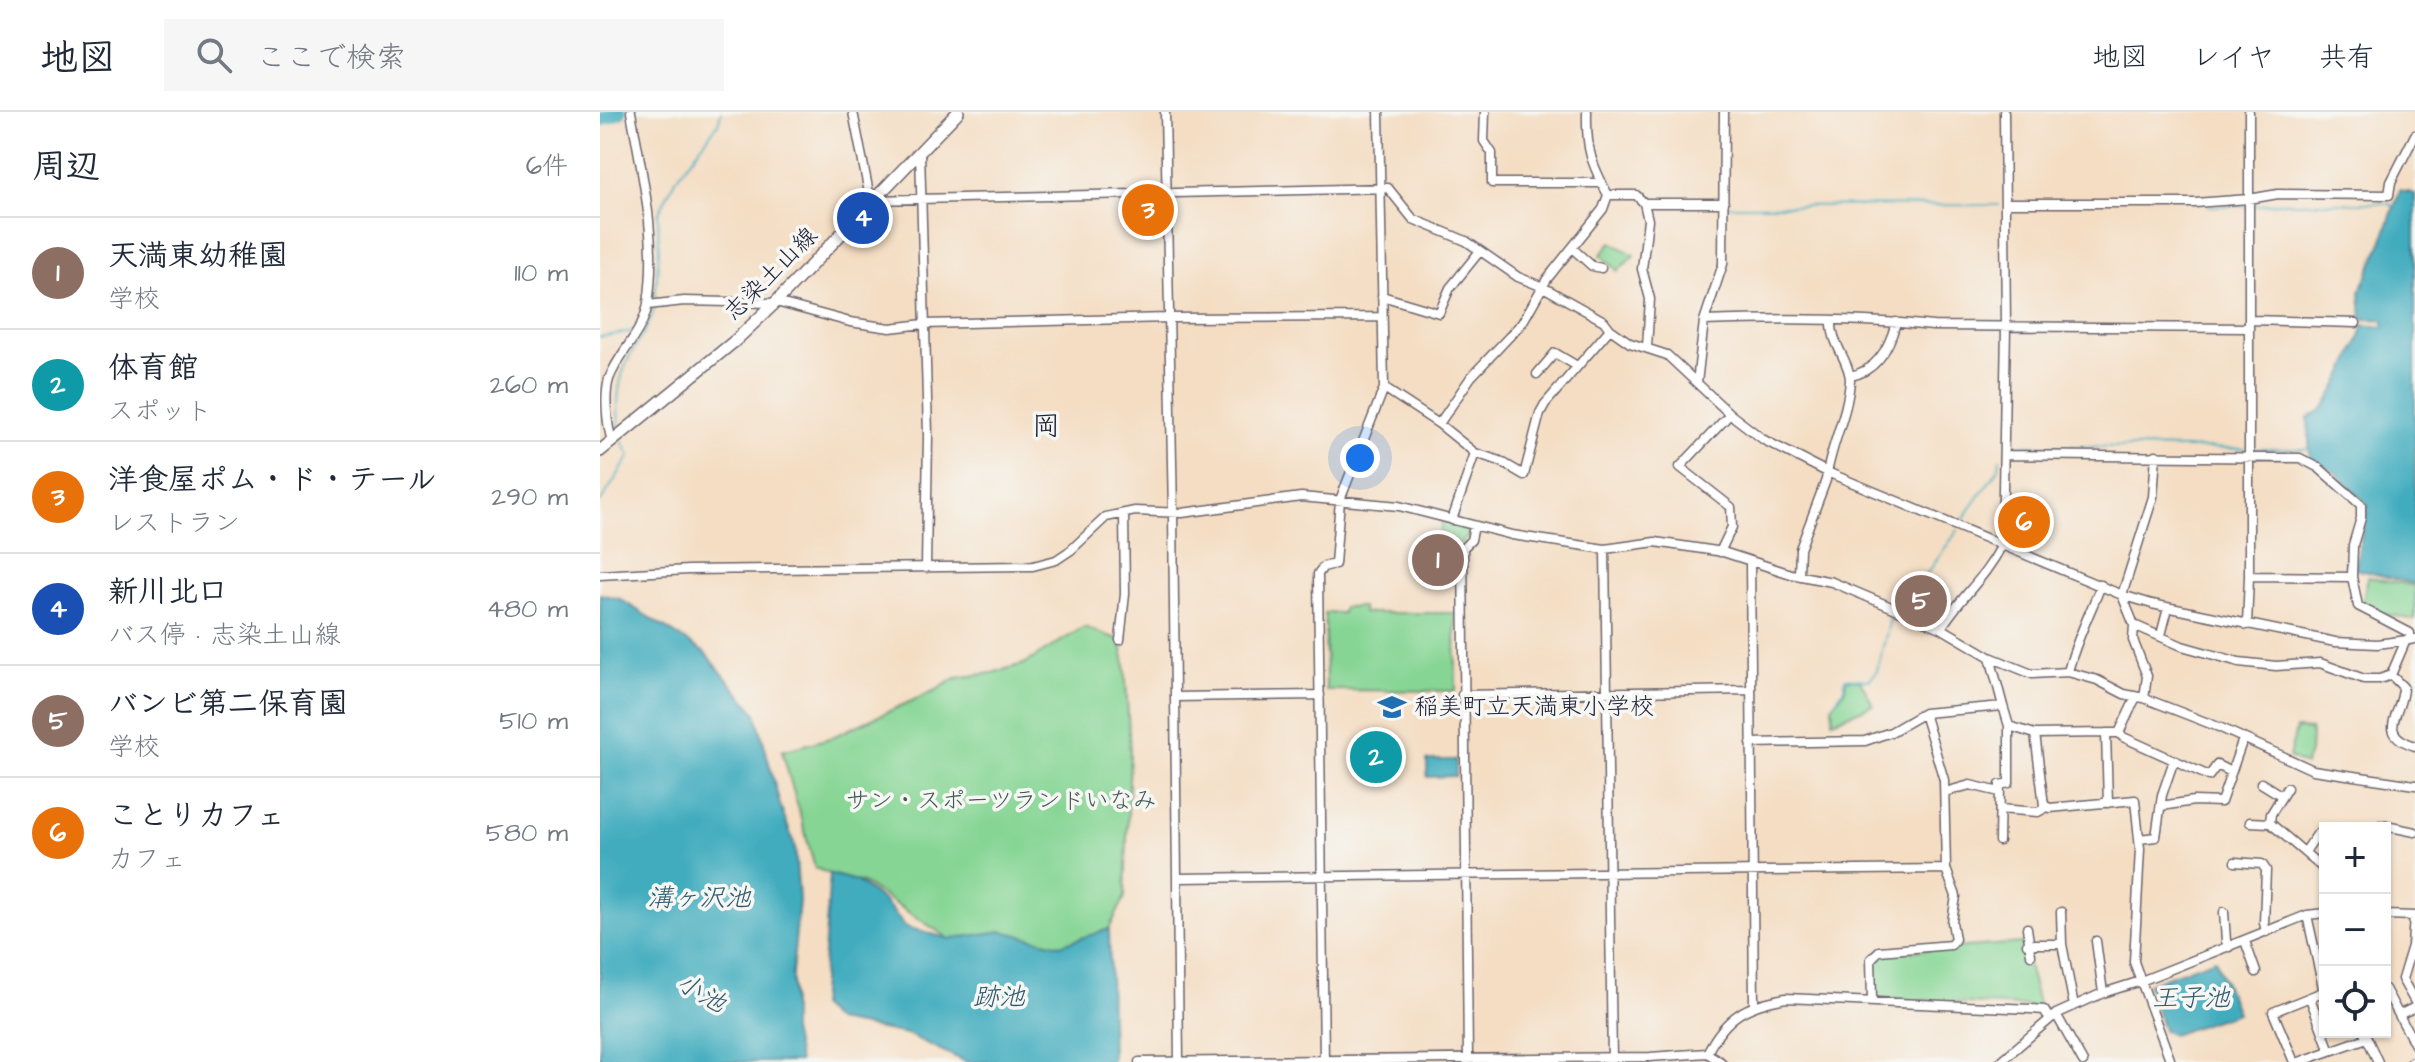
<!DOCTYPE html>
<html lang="ja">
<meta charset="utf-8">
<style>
:root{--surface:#fff;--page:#f6f6f7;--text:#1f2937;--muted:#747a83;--line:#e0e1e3;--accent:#ea580c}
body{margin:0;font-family:"Architects Daughter","Klee One",sans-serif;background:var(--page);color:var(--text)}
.controls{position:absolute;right:24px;bottom:24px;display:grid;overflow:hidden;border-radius:0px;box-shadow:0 2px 6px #0004}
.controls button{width:72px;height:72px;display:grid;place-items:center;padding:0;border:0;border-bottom:2px solid var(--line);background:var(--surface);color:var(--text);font:40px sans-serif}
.you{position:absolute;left:760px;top:346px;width:28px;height:28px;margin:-20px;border:6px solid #fff;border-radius:50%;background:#1a73e8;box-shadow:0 0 0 12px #1a73e833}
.badge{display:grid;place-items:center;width:52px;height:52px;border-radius:50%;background:var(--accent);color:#fff;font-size:26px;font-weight:700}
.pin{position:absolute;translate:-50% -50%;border:4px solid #fff;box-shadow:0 2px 8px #0006}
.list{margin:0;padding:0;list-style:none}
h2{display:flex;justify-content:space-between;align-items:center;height:104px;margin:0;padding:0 32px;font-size:34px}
h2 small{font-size:26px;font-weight:400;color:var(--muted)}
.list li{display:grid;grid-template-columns:52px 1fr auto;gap:24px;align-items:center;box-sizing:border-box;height:112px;padding:0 32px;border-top:2px solid var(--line)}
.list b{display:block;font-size:30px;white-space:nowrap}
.list p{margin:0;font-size:26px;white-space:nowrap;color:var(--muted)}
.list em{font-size:26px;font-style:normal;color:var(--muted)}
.icon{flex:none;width:44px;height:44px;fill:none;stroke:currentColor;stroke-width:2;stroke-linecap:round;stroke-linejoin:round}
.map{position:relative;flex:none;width:1815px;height:950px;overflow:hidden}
header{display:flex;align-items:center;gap:48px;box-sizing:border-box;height:112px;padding:0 40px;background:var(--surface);border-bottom:2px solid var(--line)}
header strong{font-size:38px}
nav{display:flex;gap:44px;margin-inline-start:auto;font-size:28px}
.search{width:560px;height:72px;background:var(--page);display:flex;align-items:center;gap:20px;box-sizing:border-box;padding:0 28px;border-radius:0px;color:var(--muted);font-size:30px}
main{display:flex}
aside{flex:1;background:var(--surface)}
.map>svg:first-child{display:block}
.green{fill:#86d594;stroke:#547c68;stroke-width:2}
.water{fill:#40acbe;stroke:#31677c;stroke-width:2}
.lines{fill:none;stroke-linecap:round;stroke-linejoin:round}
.stream{stroke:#40acbe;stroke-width:2}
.river{stroke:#40acbe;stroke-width:14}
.minor-casing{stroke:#6c636a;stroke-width:11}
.major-casing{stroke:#6c636a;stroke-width:14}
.minor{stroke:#fff;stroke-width:8}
.major{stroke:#fff;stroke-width:11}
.labels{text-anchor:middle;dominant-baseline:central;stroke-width:7;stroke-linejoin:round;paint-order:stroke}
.street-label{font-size:24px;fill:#22223b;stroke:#f6f6f2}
.poi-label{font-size:24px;fill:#22223b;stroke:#f6f6f2;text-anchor:start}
.park-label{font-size:24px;fill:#405856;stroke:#f6f6f2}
.water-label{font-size:26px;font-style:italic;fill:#2e596f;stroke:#f6f6f2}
.quarter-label{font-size:28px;fill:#22223b;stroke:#f6f6f2}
</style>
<header>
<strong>地図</strong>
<div class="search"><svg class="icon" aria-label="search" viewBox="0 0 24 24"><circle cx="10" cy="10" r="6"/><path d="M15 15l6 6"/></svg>ここで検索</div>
<nav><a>地図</a><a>レイヤ</a><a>共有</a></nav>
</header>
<main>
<aside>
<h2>周辺<small>6件</small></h2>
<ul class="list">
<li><span class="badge" style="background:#8d6e63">1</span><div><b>天満東幼稚園</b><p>学校</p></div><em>110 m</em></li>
<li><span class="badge" style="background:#0f9aa8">2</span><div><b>体育館</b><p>スポット</p></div><em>260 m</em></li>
<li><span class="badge" style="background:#e8710a">3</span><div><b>洋食屋ポム・ド・テール</b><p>レストラン</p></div><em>290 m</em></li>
<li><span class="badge" style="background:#1a4fb4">4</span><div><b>新川北口</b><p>バス停 · 志染土山線</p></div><em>480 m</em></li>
<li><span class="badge" style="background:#8d6e63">5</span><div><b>バンビ第二保育園</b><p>学校</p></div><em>510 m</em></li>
<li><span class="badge" style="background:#e8710a">6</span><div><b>ことりカフェ</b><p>カフェ</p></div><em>580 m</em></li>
</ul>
</aside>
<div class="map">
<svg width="1815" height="950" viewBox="0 0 1815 950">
<rect width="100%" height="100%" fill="#f6f6f2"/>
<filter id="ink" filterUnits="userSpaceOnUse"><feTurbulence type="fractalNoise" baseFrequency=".0125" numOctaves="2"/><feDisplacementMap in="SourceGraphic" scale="16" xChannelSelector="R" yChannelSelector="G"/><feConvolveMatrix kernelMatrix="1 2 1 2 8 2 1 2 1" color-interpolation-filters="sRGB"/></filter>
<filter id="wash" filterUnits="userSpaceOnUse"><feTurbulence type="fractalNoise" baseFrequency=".006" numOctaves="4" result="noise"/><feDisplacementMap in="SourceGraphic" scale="32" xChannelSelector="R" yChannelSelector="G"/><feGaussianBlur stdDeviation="1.8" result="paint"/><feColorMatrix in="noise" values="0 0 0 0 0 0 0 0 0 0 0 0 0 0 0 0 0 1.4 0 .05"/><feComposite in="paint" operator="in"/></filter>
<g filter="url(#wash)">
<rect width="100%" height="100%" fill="#f4ddc2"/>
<path class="green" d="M1011 130 1034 143 1018 159 1001 143Z
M842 409 870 415V423L859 433 839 427Z
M1768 465 1815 474V508L1772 499 1762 493Z
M743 495H762L763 501H855L856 579 726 578 725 501H742Z
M484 515 520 528 525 551 530 640 525 785 509 817 460 833 402 819 350 827 263 771 230 762 215 756 182 639 230 626 336 578 356 566 392 561 424 552Z
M1246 567 1260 568 1273 593 1233 609 1232 594 1245 578Z
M1696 617 1711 618 1710 641 1705 653 1689 645Z
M1422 831 1439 895 1274 886V845L1280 841Z"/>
<path class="water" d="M1800 78 1815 82V472L1755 457 1768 393 1736 361 1710 345 1708 306C1712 303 1720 300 1724 295 1733 285 1762 227 1763 213L1785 215 1783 208 1762 207 1760 180 1780 135Z
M0 482 20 487 105 541 156 601 180 693 195 734 199 788 192 862V919L199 950H0Z
M827 648H856V664L827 665Z
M230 762 256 769 285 790 306 815 350 827 402 819 460 833 509 817 512 950H366L307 922 236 909 220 895Z
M1615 847 1637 901 1572 923 1563 918 1548 872Z"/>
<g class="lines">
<path class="stream" d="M1126 94 1399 93
M1609 94H1647
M1653 94 1678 91H1787L1793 94
M55 188 59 138 58 102 75 68 118 12 121 0
M0 225 34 219
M19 316C17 291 17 269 29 246 38 229 50 214 55 194
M1410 333 1645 337
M1651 337H1709
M0 391 30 344 22 329
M1360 412 1399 356 1400 347
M1294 491 1329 459 1358 418
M1235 590 1244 576 1245 566 1269 568 1277 559 1292 499"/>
<path class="river" d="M0 8 20 0"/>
</g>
</g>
<g filter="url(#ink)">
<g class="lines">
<defs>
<path id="minor" d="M253 0 271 91
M565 0 573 401 579 950
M885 0 884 29 892 41V71H1002
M320 40 328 322 326 456
M1008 83H1036L1044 91H1124
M273 88 788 76 813 107 866 129 918 165 943 175 1004 209 1010 217 1030 231 1067 243 1130 302 1164 328 1227 360 1522 483 1552 492 1735 530 1777 532 1815 527
M1044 91 1048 108 1042 157 1050 187 1047 235
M1405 91H1595L1649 87 1678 82 1789 83 1791 70 1815 23
M972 136 992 154 1001 156
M782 184 839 201 850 176 880 139
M176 190 250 210 290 216 324 212 569 206 782 205
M48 193 84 189 174 191
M1650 208 1756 211
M1104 209C1180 206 1258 206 1333 214L1649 216
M937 262 955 241 977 254
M1250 264C1277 259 1290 234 1296 210
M1097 271 1104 209 1123 152 1124 0
M784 276 839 312 875 341 852 408
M839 312 871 265 922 211 947 167 1003 97 1008 83C991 50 986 38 987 0
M12 329C7 313 4 284 9 267 19 240 44 220 48 191 58 127 42 62 31 0
M875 341 900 349 924 363 940 301 945 292 1010 217
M1405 343 1700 346 1719 356 1761 393V406L1753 433 1752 465
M1005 437 1012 950
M1120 440 1132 415 1131 395 1080 355 1130 302
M1150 450 1154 893
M0 463 88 458 433 454 456 448 471 438 506 405 535 399 582 401 701 385 799 394 912 423 1005 437 1055 430 1123 440 1191 462 1232 470 1341 516 1390 545 1432 562 1468 560 1497 568 1524 582 1544 586 1621 616 1713 658 1815 673
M1199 463 1200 437 1226 368C1230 334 1248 303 1250 268 1250 249 1230 231 1232 208
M1649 464 1752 465 1758 494 1810 521V528
M1534 513 1582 534 1639 550 1676 554 1720 551 1764 567H1780L1791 563 1806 528
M1647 513 1649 464V0
M1341 516C1361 484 1384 468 1402 433L1406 215 1404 0
M1561 523 1568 496
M520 528 525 482 524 402
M1390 545 1403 594
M1468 560C1475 530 1490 502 1501 473
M1791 563 1803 575C1803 602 1774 621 1815 634
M862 583 1150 578
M575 585 720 583
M1544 586 1547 564 1533 528 1534 513 1522 483 1553 385 1556 343
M1519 621 1523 625 1609 664 1617 653 1631 660
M1435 622 1506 621
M1151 631 1265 629 1291 620 1324 601 1403 594 1409 614 1435 622 1444 693 1450 696 1535 688 1540 737 1534 850 1571 950
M1661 671 1682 684
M1345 680 1370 673 1400 680
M1508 691 1506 621H1519L1536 585
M1561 694 1594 689 1621 690 1643 627
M1400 697 1438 700 1447 695
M1650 710 1670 711 1725 758
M1670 711 1671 702 1687 676
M1780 716 1781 713 1815 720
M1539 727 1556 725 1562 683 1574 648
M1399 729 1400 673 1409 671V614
M1705 740 1718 721
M1635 750 1662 752 1666 758 1664 811 1666 820
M577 766 1346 757
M1461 800 1462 832 1474 894
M1624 800 1626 829 1629 835
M1707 803 1724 880
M1785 803 1815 804
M1814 804 1812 834 1802 867 1815 890
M1427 816 1431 843
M1496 829 1503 881
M1645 829 1656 860
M1427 832H1462
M1785 877 1815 933
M1710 886 1730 939
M1272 888 1271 847 1279 839 1351 833 1355 827 1352 810 1356 784 1346 757 1344 668 1324 601
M1456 902 1483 950
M1799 903 1815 895
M1767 926 1778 950
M1107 941 1121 950
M868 949 863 436 871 428 874 414
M539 950 1050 945 1107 941C1126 904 1146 893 1186 886L1431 897 1444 898 1449 906
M724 950 718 462 723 455 735 452 740 388 784 276 779 0
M1400 950 1456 902 1503 881 1541 869 1707 803 1725 801
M1694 950 1673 900 1725 879
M1699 950 1767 926 1764 920
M1811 950 1815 949"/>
<path id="major" d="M0 339 136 228 176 190 358 0"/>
</defs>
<use href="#minor" class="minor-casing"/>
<use href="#major" class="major-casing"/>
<use href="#minor" class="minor"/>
<use href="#major" class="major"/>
</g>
</g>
<defs>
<symbol id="school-bare" viewBox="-9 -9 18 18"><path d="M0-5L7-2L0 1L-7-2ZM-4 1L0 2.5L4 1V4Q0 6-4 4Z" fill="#1f6fb2" stroke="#f6f6f2" stroke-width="2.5" paint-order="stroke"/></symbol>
</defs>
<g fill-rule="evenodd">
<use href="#school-bare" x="772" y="575" width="40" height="40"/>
</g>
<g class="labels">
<g class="street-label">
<text transform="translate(171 162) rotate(-45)">志染土山線</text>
</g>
<g class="poi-label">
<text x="814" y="595">稲美町立天満東小学校</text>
</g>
<g class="park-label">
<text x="401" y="689">サン・スポーツランドいなみ</text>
</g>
<g class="water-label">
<text x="99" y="786">溝ヶ沢池</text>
<text transform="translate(101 881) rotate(30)">小池</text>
<text x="399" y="885">跡池</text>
<text x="1591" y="886">王子池</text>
</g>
<g class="quarter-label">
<text x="446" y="314">岡</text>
</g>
</g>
</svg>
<div class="controls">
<button>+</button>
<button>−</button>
<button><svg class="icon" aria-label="locate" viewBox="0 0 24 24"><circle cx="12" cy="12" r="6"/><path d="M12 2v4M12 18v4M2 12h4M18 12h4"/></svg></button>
</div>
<div class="you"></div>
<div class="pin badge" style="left:838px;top:448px;background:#8d6e63">1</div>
<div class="pin badge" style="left:776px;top:645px;background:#0f9aa8">2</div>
<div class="pin badge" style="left:548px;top:98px;background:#e8710a">3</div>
<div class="pin badge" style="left:263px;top:106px;background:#1a4fb4">4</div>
<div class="pin badge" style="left:1321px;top:489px;background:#8d6e63">5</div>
<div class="pin badge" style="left:1424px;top:410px;background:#e8710a">6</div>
</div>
</main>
